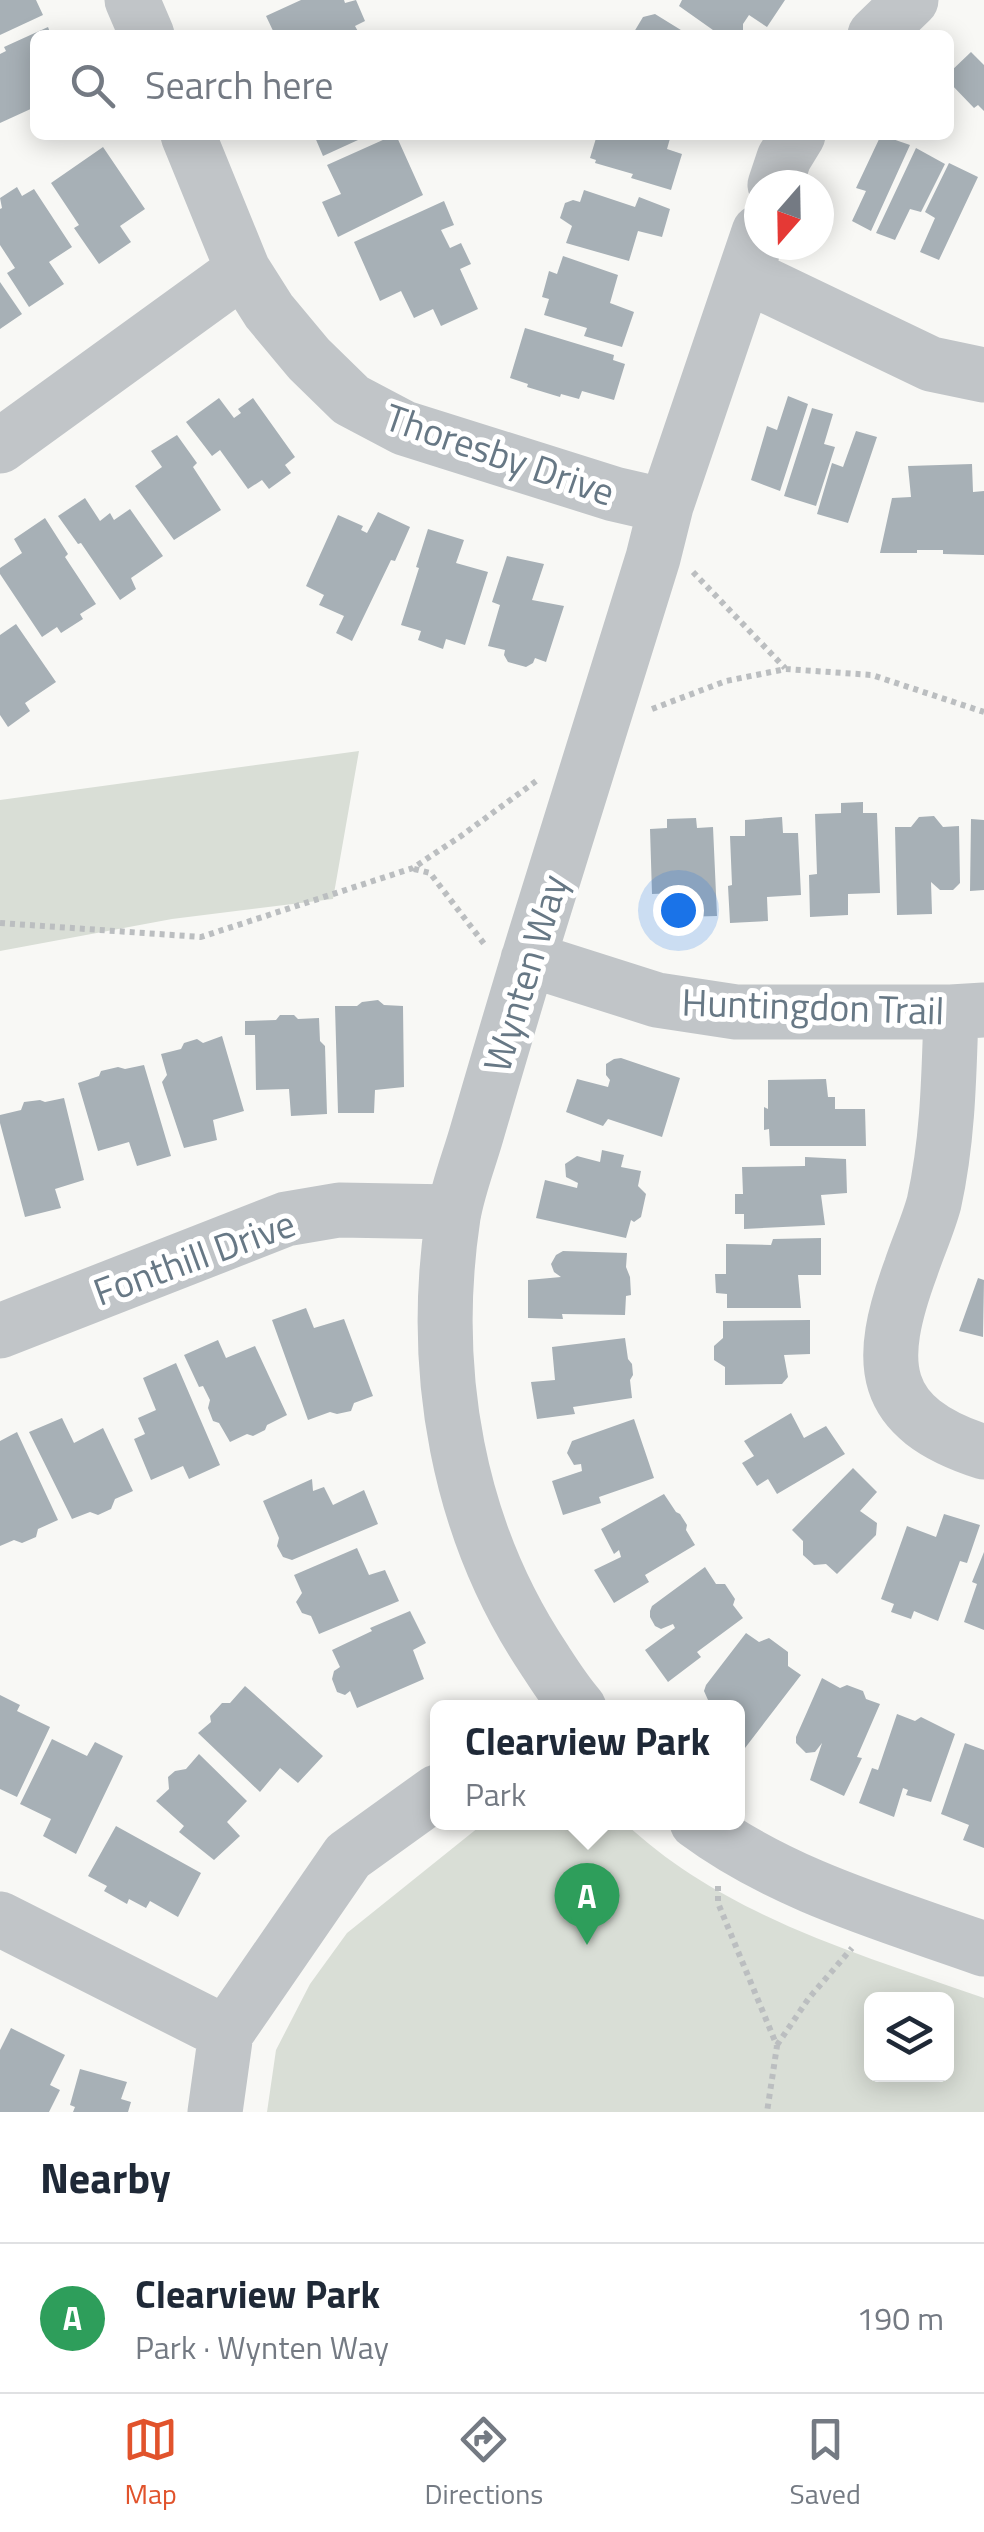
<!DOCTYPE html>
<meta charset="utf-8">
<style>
:root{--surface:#fff;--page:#f2f2f3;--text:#1f2937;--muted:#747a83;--line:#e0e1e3;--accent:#e1532c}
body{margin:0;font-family:"Titillium Web",sans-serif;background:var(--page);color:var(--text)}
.controls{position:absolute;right:30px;bottom:30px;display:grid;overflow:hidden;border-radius:15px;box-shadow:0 5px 25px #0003}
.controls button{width:90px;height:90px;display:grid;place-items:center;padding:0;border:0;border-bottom:2px solid var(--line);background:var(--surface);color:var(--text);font:50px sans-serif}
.compass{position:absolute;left:744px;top:170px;width:90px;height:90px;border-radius:50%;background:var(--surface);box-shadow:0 5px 25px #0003;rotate:200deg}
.you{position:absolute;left:678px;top:910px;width:35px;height:35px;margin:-25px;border:8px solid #fff;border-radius:50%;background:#1a73e8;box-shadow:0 0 0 15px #1a73e833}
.badge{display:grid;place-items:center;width:65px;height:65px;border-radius:50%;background:var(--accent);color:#fff;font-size:32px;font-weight:700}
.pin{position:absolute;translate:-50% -82px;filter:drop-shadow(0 2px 5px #0008)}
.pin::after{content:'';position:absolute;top:52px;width:35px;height:30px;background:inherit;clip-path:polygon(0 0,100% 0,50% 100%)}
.popup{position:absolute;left:430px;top:1700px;width:315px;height:130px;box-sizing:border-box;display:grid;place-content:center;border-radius:15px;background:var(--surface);filter:drop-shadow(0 2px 8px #0005);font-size:32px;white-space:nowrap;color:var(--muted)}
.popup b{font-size:38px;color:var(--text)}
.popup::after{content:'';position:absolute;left:50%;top:100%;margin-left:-20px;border:20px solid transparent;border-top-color:var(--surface)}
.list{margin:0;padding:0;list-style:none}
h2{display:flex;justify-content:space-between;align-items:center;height:130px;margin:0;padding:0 40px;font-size:42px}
h2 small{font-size:32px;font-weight:400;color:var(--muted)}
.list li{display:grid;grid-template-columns:65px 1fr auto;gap:30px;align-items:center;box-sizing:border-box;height:150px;padding:0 40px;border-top:2px solid var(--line)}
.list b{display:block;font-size:38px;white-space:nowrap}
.list p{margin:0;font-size:32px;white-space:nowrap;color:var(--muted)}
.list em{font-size:32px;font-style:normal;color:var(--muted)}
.icon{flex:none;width:55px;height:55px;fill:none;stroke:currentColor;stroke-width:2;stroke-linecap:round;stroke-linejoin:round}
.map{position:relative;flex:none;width:984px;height:2112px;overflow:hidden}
.search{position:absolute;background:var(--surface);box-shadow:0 5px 25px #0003;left:30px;right:30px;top:30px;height:110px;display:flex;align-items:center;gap:25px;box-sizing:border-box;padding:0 35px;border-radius:15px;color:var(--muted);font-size:38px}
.sheet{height:280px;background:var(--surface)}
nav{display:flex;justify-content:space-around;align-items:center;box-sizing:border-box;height:140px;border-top:2px solid var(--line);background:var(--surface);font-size:28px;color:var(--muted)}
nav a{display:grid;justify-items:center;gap:5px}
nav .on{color:var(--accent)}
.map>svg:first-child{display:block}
.green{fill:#d9ded6;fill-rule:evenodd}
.building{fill:#a7b0b6}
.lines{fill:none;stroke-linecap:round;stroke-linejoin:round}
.path{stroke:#bbbec0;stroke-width:6;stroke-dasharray:5 5;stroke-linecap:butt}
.minor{stroke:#c1c5c8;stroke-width:55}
.labels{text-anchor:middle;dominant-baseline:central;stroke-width:10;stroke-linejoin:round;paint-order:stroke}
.street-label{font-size:38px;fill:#677885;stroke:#fff}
</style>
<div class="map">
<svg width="984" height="2112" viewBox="0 0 984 2112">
<rect width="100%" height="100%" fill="#f8f8f5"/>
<path class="green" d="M359 751 333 899 172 919 0 951V800Z
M484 1823H625C724 1916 859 1954 984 1998V2112H267L276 2050 310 1984 347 1933ZM872 2000H946V2074H872Z"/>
<path class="building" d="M0 0H36L43 15 0 35Z
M301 0H344L345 3 356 0 365 21 355 26 360 35H275L266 16Z
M682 0H785L767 27 749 15 743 24V35H720L679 6Z
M655 14 689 35H636L634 32 643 17Z
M48 27 51 35H35V107L0 123V54L6 51 4 47Z
M971 52 984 65V111L978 105 974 108 949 82V73Z
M314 135H369L323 156Z
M394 135H396L423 195 338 237 322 202 341 194 327 165Z
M597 135H671L667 149 682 154 671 190 631 178 633 174 595 163 596 160 590 158Z
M881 135 910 145 871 231 852 221 866 191 856 188Z
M103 147 145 209 120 226 131 242 99 264 74 228 79 225 51 183Z
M916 148 945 164 921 212 910 209 895 240 876 233Z
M949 163 978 177 939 260 920 252 935 218 925 212Z
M17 187 22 196 34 189 72 247 49 262 64 284 29 307 7 273 15 268 0 245V209L2 208 0 198Z
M584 190 635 207 639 197 670 209 662 237 638 231 629 261 566 243 572 226 560 218 565 203 573 200 580 202Z
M444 201 454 225 441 230 450 248 461 243 471 264 460 269 478 309 441 326 433 309 414 318 401 291 380 301 354 242Z
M563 256 618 275 610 303 634 312 622 347 584 336 587 328 544 315 549 299 542 297 549 271 557 274Z
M0 282 22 314 0 329Z
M525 328 614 355 613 360 625 364 614 400 582 391 579 399 561 394 560 397 527 387 528 384 510 378Z
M788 396 808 404 780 491 751 480 767 426 777 430Z
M219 398 234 418 241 413 238 409 253 398 295 457 285 465 291 473 269 489 262 480 248 489 220 450 212 456 186 422Z
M812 408 833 414 824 444 835 447 816 506 784 496Z
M856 431 877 437 848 523 817 514 832 463 843 467Z
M177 435 197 463 193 467 221 510 174 540 135 486 162 467 151 451Z
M972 464 973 492 984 491V555L943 554V550H917V553H880L892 498 911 497 908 466Z
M85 498 100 521 110 513 114 520 130 509 163 556 131 578 136 589 120 600 81 543 78 544 58 516Z
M378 512 410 527 395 561 391 560 352 641 336 633 344 616 319 605 324 595 306 586 338 515 363 526 361 530 367 533Z
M45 518 68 554 65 557 96 604 80 614 83 619 61 633 57 627 42 637 0 574V568L22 553 14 539Z
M428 529 464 540 456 563 488 572 465 645 446 639 443 649 418 640 421 631 401 625 419 568 416 567Z
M507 556 544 564 532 600 564 606 546 662 535 658 533 663 526 667 508 662 504 655 505 650 488 646 500 605 492 602Z
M16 624 56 682 25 703 30 711 8 727 0 715V635Z
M863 802V813H877L880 893 848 894V915L810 917 809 875 817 874 815 814 841 813V803Z
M934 816 943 827 959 826 960 883 953 890H940L931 882 932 914 897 915 895 827H911L919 817Z
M782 817 783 833H798L801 895 767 897 768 921 730 923 728 886 732 885 730 836H745V820Z
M696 818 697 828 713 827 717 916 681 917 680 893 652 894 650 829 667 828V819Z
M971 819 984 820V890L970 891Z
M378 1000 384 1005 403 1006 404 1087 375 1090 374 1113H338L335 1006H357L362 1002Z
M280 1015H294L298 1019 319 1018 320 1041 325 1046 327 1114 291 1116 289 1089 256 1090 255 1035H245V1021L276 1020Z
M222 1036 244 1111 213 1120 217 1140 184 1148 162 1082 167 1075 161 1054 181 1049 184 1043 197 1039 203 1043Z
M621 1058 680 1078 662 1137 608 1119 603 1126 566 1112 577 1079 608 1087 610 1080 606 1075V1064L614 1059Z
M144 1065 171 1156 137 1166 129 1142 98 1151 78 1083 99 1076 101 1071 118 1067 125 1069Z
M826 1079 828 1097H835V1109H865L866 1146H770L769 1129 764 1130V1107L768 1109V1080Z
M64 1098 84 1180 55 1189 61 1208 25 1217 0 1123V1115L21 1110 24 1102 40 1100 45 1102Z
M602 1150 624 1155 621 1167 641 1171 638 1186 646 1194 641 1217 634 1222 631 1220 626 1238 536 1218 545 1180 577 1188 578 1183 566 1177 565 1164 577 1156 600 1162Z
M805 1157 846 1159 847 1193 821 1195 825 1225 744 1229V1214H735V1194H743L742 1167 805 1166Z
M821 1238V1275H798L801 1308H727V1294L716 1293 715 1274H726V1244L771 1245 773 1239Z
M563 1251 627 1253 626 1267 630 1277 631 1295 626 1296 625 1315 562 1314 563 1319 528 1318V1280L561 1277 554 1272 551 1264 556 1255Z
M978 1278 984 1280 983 1337 959 1331Z
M306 1308 314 1328 344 1319 373 1396 354 1403 351 1411 337 1414 330 1412 308 1420 272 1320Z
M810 1320V1354L784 1355 788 1377 782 1384 725 1385V1367L714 1360V1346L723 1338V1321Z
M625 1338 628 1359 632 1364 633 1375 630 1380 632 1398 573 1407 575 1414 537 1419 531 1382 555 1380 552 1347Z
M218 1340 226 1358 255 1346 287 1415 267 1425 265 1430 253 1436 247 1434 230 1442 219 1423 213 1421 208 1408 210 1400 203 1386 199 1387 184 1355Z
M176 1363 220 1465 189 1479 183 1466 151 1480 134 1439 145 1434 138 1418 156 1410 143 1378Z
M791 1413 804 1438 826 1426 845 1454 777 1494 768 1479 757 1486 742 1463 754 1456 744 1441Z
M62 1418 74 1443 103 1428 133 1491 115 1499 111 1509 98 1515 90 1512 72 1519 29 1432Z
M634 1419 654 1478 599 1497 601 1503 563 1515 552 1481 582 1471 581 1464 574 1465 567 1453 572 1441Z
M17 1432 58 1520 38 1529 36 1537 22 1543 14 1540 0 1546V1441Z
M853 1468 877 1492 860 1511 877 1523 876 1535 837 1574 826 1564 814 1565 803 1555V1541L792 1530Z
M312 1479 313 1491 324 1487 333 1505 364 1490 378 1524 292 1560 283 1557 277 1546 279 1538 263 1501Z
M664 1494 676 1512 680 1514 687 1525 686 1530 695 1545 645 1575 649 1582 614 1603 594 1570 621 1557 619 1550 614 1554 601 1529Z
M944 1514 980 1525 967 1563 960 1561 938 1621 914 1611 911 1619 891 1612 894 1604 881 1599 907 1526 936 1537Z
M357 1548 369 1575 385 1570 399 1601 319 1634 311 1616 302 1613 296 1602 302 1593 294 1575Z
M984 1552V1630L964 1622 977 1584 972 1582Z
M705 1567 716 1584H725L735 1599 733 1605 743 1618 697 1652 701 1657 668 1682 645 1650 675 1628 673 1624 661 1629 655 1626 650 1617V1611L652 1606Z
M410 1611 426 1643 413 1650 424 1679 357 1708 350 1691 345 1695 337 1692 332 1679 334 1671 340 1667 332 1650 372 1631 370 1628Z
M746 1633 759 1642 769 1638 788 1652V1666L801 1675 745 1748 737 1741V1708H731L724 1703H712L708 1700 704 1691 706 1685Z
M822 1678 840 1688 847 1685 863 1691 866 1699 880 1704 857 1757 862 1758 844 1796 810 1780 822 1743 815 1752 806 1753 796 1743V1737Z
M245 1686 323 1756 298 1783 280 1768 260 1792 198 1733 211 1722 210 1716 222 1703H230Z
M0 1695 20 1705 17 1711 50 1727 17 1797 0 1789Z
M897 1714 915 1721 921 1717 955 1734 931 1802 906 1795 908 1790 903 1788 894 1817 859 1803 872 1768 878 1770Z
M52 1739 87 1756 95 1742 123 1756 76 1854 43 1836 51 1819 20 1804Z
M965 1743 984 1750V1848L963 1840 969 1825 941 1814Z
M199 1754 247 1801 227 1822 240 1836 214 1860 179 1832 184 1826 156 1801 169 1789 168 1777 175 1771 186 1769Z
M116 1826 201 1873 178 1917 150 1901 146 1908 129 1899 127 1904 104 1891 107 1886 88 1876Z
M11 2028 65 2055 50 2085 60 2090 49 2112H0V2050Z
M80 2069 127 2082 121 2099 131 2102 128 2112H73L75 2107 70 2105Z"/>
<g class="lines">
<path class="path" d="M693 572 785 668
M652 709 726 681 786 669 872 675 984 712
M414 869 430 873 485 945
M0 923 201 937 413 868 461 836 539 779
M718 1886V1903L777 2046 767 2112
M777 2045 809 1998 852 1948"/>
<path class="minor" d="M132 0 147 35
M875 35 911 0
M188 135 243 270 269 311 309 359 351 400 404 428 614 494 666 506
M775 185 784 158 798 135
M745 275 931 364 984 375
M0 446 243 270
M528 959 657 1000 736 1012H951L984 1010
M951 1012C949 1076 948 1140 934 1203 928 1225 918 1247 911 1268 876 1363 878 1418 984 1452
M0 1331 286 1219 339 1210 454 1212
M579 1708C565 1692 555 1676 544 1659 457 1529 430 1370 453 1217 458 1187 470 1158 478 1129 497 1064 516 999 536 934 576 808 614 683 653 558L666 506 759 232
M697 1822C782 1885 886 1914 984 1949
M0 1919 226 2033
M215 2112 226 2033 348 1856 437 1792"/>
</g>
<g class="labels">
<g class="street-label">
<text transform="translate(500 454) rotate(19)">Thoresby Drive</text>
<text transform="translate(525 973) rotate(-73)">Wynten Way</text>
<text transform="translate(813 1006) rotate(2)">Huntingdon Trail</text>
<text transform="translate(194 1257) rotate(-20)">Fonthill Drive</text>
</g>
</g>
</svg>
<div class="controls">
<button><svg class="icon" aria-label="layers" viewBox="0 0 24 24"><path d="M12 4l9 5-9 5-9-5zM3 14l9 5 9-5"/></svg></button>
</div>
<svg class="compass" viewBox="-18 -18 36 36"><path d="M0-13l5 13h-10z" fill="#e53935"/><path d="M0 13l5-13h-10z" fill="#747a83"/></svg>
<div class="you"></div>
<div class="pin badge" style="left:587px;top:1945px;background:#2e9e5b">A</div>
<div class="popup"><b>Clearview Park</b>Park</div>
<div class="search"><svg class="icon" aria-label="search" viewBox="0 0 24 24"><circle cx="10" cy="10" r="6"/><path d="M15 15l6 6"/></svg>Search here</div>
</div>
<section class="sheet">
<h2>Nearby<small></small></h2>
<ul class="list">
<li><span class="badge" style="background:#2e9e5b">A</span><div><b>Clearview Park</b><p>Park · Wynten Way</p></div><em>190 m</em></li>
</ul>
</section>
<nav>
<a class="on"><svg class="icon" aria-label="map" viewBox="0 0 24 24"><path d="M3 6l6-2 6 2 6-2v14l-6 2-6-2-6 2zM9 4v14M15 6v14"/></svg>Map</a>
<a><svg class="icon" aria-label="directions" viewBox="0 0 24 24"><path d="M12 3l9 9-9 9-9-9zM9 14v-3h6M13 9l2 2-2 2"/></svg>Directions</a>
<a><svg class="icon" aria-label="saved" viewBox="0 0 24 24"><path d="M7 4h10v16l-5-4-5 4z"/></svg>Saved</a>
</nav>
